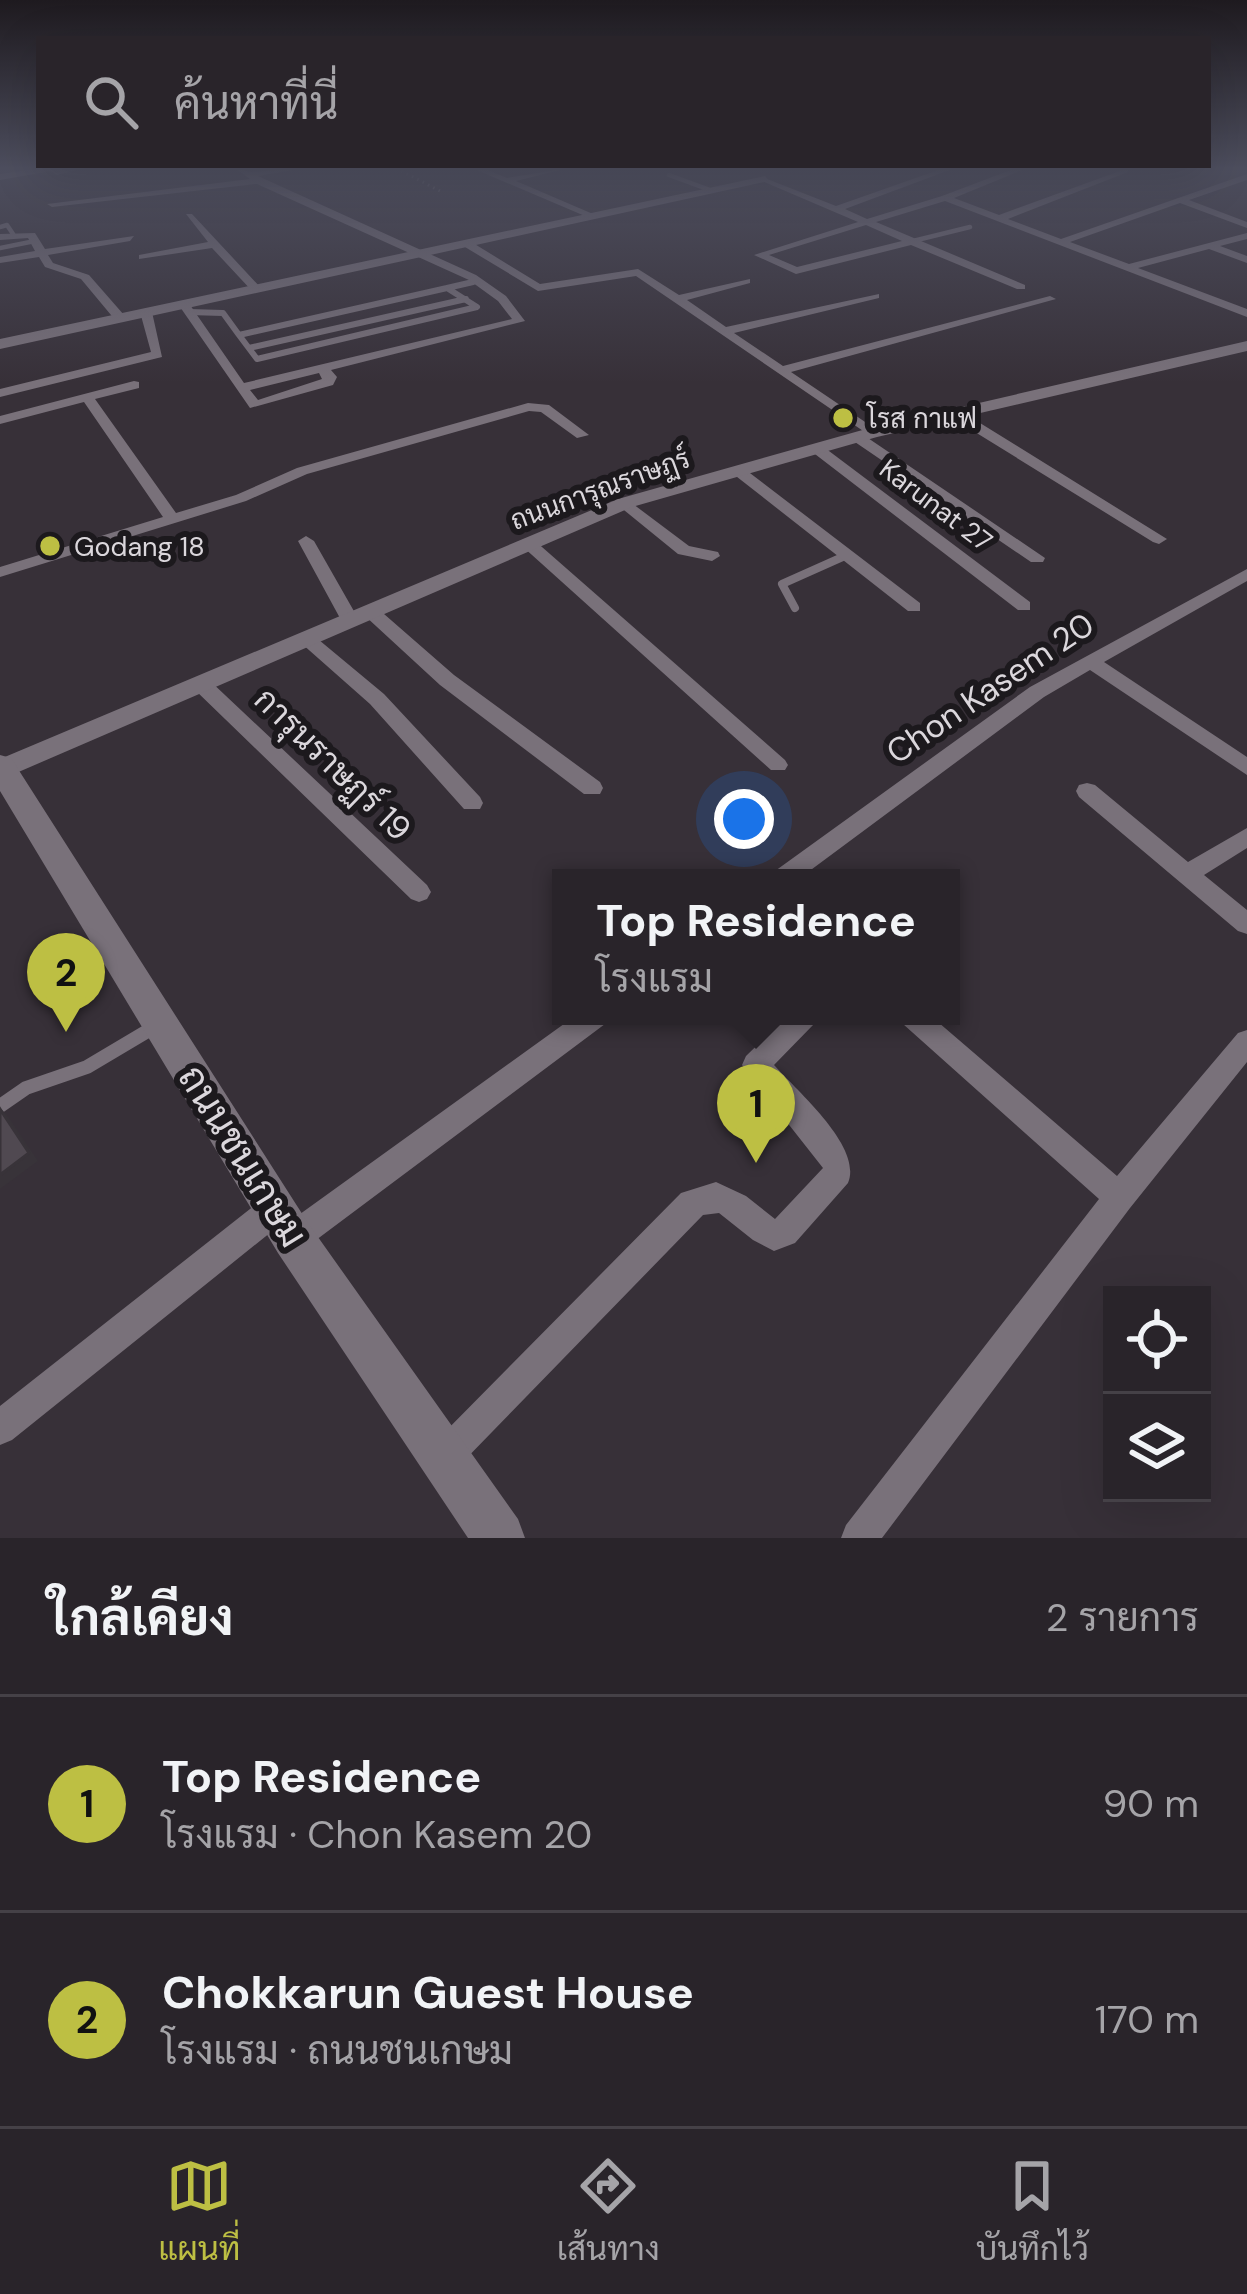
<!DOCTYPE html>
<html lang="th">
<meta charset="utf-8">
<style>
:root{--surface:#29242a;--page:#353036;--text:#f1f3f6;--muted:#a5a4a8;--line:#454147;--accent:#bdbf43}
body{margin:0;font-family:"DM Sans",Sarabun,sans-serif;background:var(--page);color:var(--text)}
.controls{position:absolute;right:36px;bottom:36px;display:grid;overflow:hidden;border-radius:0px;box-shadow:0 12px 48px #0002}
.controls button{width:108px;height:108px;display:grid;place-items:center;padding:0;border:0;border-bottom:3px solid var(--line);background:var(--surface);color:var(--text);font:60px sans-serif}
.you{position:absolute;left:744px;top:819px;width:42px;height:42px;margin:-30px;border:9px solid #fff;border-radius:50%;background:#1a73e8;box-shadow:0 0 0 18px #1a73e833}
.badge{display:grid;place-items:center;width:78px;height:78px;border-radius:50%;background:var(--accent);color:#111;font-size:39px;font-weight:700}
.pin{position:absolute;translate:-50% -99px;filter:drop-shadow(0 3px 6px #0008)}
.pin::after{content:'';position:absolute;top:63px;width:42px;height:36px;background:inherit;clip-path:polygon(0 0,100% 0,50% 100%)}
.popup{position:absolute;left:552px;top:869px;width:408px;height:156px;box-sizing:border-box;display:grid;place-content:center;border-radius:0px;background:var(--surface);filter:drop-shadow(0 3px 9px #0005);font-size:39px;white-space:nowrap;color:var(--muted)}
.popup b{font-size:45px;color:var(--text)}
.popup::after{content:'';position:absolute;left:50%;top:100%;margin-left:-24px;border:24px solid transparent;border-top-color:var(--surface)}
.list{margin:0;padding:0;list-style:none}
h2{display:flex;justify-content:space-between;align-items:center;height:156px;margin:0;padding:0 48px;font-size:51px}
h2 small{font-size:39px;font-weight:400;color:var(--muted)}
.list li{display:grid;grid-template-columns:78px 1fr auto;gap:36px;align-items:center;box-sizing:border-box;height:216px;padding:0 48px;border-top:3px solid var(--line)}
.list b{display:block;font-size:45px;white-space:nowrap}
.list p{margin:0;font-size:39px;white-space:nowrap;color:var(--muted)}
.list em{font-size:39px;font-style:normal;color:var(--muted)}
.icon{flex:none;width:66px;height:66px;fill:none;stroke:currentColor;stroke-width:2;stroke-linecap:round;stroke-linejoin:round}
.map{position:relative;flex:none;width:1247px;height:1538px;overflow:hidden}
.search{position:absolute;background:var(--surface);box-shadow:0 12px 48px #0002;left:36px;right:36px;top:36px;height:132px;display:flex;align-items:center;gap:30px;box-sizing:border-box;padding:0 42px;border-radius:0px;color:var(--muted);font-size:45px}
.sheet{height:588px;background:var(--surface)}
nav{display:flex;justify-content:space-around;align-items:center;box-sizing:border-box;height:168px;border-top:3px solid var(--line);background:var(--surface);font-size:33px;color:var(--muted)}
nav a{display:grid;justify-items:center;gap:6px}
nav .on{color:var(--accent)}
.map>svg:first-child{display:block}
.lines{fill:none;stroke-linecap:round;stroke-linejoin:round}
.path{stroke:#79737a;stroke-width:3;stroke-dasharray:1.5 4.5;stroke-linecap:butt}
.service-far3{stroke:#79717a;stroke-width:4.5}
.service-far2{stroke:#79717a;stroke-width:6}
.service-far1{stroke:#79717a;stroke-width:8}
.service{stroke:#79717a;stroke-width:14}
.minor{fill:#79717a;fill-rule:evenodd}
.tertiary{fill:#79717a;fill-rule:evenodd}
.secondary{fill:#79717a;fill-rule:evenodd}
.shaded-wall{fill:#383339}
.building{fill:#504951;stroke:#383339;stroke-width:3}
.poi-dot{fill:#bdbf43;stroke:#1c191d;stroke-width:4.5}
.labels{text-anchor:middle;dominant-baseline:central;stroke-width:12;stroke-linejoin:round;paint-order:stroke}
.far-poi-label{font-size:27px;fill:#dbd7dc;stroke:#1c191d;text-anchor:start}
.far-street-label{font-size:27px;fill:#dbd7dc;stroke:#1c191d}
.street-label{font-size:33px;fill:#dbd7dc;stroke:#1c191d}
.near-street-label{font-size:39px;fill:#dbd7dc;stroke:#1c191d}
</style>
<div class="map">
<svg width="1247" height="1538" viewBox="0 0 1247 1538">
<rect width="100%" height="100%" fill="#373038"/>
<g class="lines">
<path class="path" d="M396 168 440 191"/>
<path class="service-far3" d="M669 175 710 190
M0 227 7 225 13 234
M913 241 970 227
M0 248 35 241
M460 285 474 282"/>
<path class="service-far2" d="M447 288 473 282
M447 288 477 307 257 359 239 335Z
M189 312 223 313 239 335
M249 348 466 299"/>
<path class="service-far1" d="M795 608 782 584 847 555"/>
<path class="service" d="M0 1106 26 1088 87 1067 156 1026"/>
<path class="minor" d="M40 168H84L57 175 51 171 0 180V174Z
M235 168 251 172 305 168 258 176 476 275 506 296 525 321 331 370 337 377 333 385 250 408 178 304 180 302H188L244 383 512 319 498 301 469 280 257 184 52 207 47 204 250 179ZM319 373 322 379 258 400 250 390Z
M472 168H483L507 178 568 168 516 181 600 217 592 219Z
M944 168H955L845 209 867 219 942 196 1016 168H1027L954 198 999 215 1128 168V172L1008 219 1061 239 1247 174V180L1189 200 1247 222V228L1180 203 1070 242 1129 264 1247 233V239L1220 246 1247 256V263L1209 249 1138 268 1247 309V317L945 201 876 222 1025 285V289H1017L911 245 796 274 754 255 858 222 762 181V177L836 206ZM866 225 902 241 797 267 769 255Z
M186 214H192L261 288V292H253L212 248 139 259V255L208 242Z
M35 233 45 249 134 236 130 241 48 255 53 263 89 275 124 315V321H116L81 279 45 267 39 257 0 263V257L35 251 28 238 0 240V234Z
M465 243H473L540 284 638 269 679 295 750 279V283L687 300 726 327 879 294V298L734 333 783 366 1050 296 1056 299 791 372 877 430 879 433 872 437 636 276 538 291 465 247Z
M146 308 152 312 162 357 0 397V389L151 352 140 312Z
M134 381 139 382V388L95 399 176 513 236 495 297 468 528 403 549 405 589 435 577 438 541 412 529 411 307 474 246 501 0 577V567L163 517 84 402 0 424V416Z
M949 410H959L1167 539 1159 544 1153 542 949 416Z
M857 433 862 434 1045 558 1043 562H1031L852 440V434Z
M811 445H821L1030 602V610H1018L811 451Z
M732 467H742L920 603V611H908L732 473Z
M625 498 689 546 718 552 720 556 712 561 678 554 619 506V500Z
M306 536 314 541 359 620 356 624H344L341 620 298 541Z
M528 538 534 540 785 760 788 765 785 770H771L522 546V540Z
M1247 569V581L1104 662 1247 757V775L1090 670 1044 697 800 878H771L775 871 1030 687Z
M370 605 376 607 454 675 600 782 603 788 600 794H584L440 685 364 615 361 611Z
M307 633 313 635 384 694 480 797 483 803 480 809H464L370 704 301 643 298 639Z
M201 678 208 679 427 885 431 892 427 899 419 902 411 899 194 689 191 684 194 679Z
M1087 783 1095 785 1188 862 1247 828V848L1204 875 1247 910V934L1238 931 1079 797 1076 791 1079 785Z
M575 1016H609L605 1024 304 1249 293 1253 282 1249 278 1238 282 1227Z
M787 1016H818L814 1024 774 1065C798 1092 863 1147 848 1183L795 1243 774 1251 753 1240 719 1213 703 1215 456 1469 444 1475 432 1469 426 1457 432 1445 681 1193 716 1182 746 1196 775 1219 823 1168 742 1065 746 1056Z
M899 1016H931L1117 1176 1238 1033 1247 1030V1062L1130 1208 882 1538H841L846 1525 1099 1199 903 1024Z
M275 1194 286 1198 290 1209 286 1220 12 1440 0 1445V1406L264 1198Z"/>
<path class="tertiary" d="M765 176 769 181 0 349V339Z
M1247 341V351L877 437 632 507 0 780V759L618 499 866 429Z"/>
<path class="secondary" d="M0 755 11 758 308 1223 518 1519 525 1538H468L278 1253 0 791Z"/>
</g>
<path class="shaded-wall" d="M0 1108 7 1115 38 1161 0 1189Z"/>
<path class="building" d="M0 1109 29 1153 0 1175Z"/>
<linearGradient id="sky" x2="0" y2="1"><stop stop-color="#1e1a1f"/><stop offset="0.44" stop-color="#4d4e5e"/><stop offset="1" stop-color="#4d4e5e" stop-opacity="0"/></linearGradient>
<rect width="1247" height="383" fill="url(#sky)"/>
<g class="poi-dot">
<circle cx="843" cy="418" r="12"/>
<circle cx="50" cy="546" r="12"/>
</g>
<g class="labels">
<g class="far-poi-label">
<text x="867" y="418">โรส กาแฟ</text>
<text x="74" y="546">Godang 18</text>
</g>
<g class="far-street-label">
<text transform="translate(600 489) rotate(-20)">ถนนการุณราษฏร์</text>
<text transform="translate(936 505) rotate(37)">Karunat 27</text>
</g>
<g class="street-label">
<text transform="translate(990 688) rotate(-34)">Chon Kasem 20</text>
<text transform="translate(333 764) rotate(44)">การุนราษฏร์ 19</text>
</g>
<g class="near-street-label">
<text transform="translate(243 1156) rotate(58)">ถนนชนเกษม</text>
</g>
</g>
</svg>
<div class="controls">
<button><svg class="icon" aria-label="locate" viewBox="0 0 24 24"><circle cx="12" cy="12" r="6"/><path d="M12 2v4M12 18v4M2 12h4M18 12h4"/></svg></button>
<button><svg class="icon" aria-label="layers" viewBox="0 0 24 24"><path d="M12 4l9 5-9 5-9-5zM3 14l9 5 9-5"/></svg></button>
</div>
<div class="you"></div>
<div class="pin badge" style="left:756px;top:1163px">1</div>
<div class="popup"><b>Top Residence</b>โรงแรม</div>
<div class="pin badge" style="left:66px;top:1032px">2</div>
<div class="search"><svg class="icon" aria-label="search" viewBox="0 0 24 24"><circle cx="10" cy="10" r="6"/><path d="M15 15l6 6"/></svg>ค้นหาที่นี่</div>
</div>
<section class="sheet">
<h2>ใกล้เคียง<small>2 รายการ</small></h2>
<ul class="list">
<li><span class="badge">1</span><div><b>Top Residence</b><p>โรงแรม · Chon Kasem 20</p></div><em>90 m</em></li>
<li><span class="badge">2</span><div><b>Chokkarun Guest House</b><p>โรงแรม · ถนนชนเกษม</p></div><em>170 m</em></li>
</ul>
</section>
<nav>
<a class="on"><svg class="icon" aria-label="map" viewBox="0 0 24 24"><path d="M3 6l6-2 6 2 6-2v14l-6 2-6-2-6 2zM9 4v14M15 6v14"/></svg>แผนที่</a>
<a><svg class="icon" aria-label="directions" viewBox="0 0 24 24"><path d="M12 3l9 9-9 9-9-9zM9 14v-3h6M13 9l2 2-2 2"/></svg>เส้นทาง</a>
<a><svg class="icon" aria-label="saved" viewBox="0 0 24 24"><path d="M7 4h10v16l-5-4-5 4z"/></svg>บันทึกไว้</a>
</nav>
